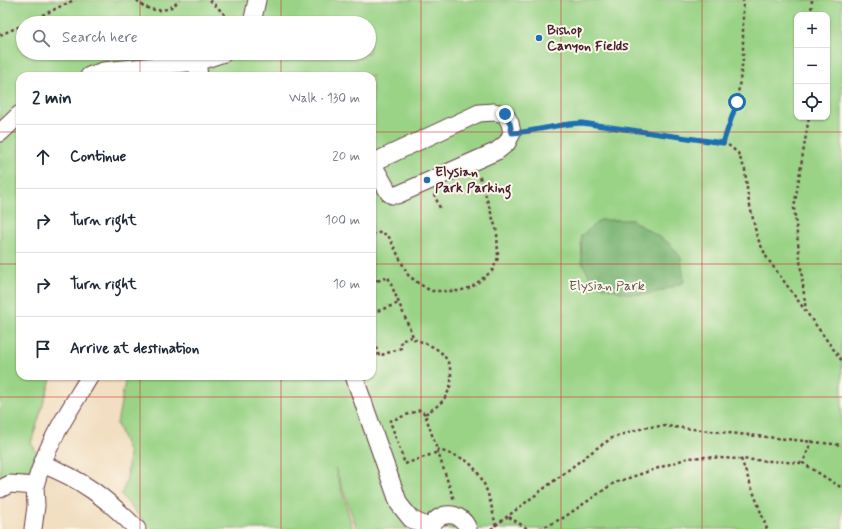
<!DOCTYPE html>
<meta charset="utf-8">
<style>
:root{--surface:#fff;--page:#f6f6f7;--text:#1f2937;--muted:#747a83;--line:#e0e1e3}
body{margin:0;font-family:Mynerve,sans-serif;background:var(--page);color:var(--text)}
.controls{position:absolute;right:12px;top:12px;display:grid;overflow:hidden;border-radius:8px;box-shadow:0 1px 3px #0004}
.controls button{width:36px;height:36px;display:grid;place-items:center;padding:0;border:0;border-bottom:1px solid var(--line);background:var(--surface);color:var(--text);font:20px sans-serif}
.stop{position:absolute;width:12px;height:12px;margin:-9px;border:3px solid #1f6fb2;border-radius:50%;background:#fff}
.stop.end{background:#1f6fb2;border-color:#fff;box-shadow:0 1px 4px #0008}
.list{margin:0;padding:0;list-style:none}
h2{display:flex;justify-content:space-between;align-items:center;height:52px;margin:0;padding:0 16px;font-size:17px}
h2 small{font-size:13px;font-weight:400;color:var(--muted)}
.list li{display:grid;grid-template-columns:26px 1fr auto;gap:12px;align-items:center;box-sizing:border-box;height:64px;padding:0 16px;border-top:1px solid var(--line)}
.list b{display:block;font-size:15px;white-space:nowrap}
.list em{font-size:13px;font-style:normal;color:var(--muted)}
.icon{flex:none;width:22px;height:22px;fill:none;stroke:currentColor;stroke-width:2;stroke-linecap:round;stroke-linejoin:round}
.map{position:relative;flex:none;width:842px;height:529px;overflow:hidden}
.search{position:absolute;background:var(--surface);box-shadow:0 1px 3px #0004;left:16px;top:16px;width:360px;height:44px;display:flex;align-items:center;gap:10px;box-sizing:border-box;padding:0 14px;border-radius:22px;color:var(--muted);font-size:15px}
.panel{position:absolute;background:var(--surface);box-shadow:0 1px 3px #0004;left:16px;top:72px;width:360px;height:308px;border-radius:12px}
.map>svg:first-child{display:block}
.green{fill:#9ad386;stroke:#727958;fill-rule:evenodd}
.forest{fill:#7bb573;stroke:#626a4f}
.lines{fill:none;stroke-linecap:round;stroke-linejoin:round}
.minor-casing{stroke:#633c41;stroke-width:19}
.path{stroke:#633c41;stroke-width:2.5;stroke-dasharray:3 3;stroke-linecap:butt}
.minor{stroke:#fff;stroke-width:17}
.route{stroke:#1f6fb2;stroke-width:5}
.grid{fill:none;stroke:#d62828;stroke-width:1;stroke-opacity:0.55}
.poi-dot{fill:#1f6fb2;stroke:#fbf7ec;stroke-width:1.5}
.labels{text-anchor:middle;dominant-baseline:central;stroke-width:4;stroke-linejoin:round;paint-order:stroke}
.poi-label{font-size:14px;font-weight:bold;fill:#4a1f2b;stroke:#fbf7ec;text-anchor:start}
.park-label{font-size:14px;fill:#625546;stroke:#fbf7ec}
</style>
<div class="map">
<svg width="842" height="529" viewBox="0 0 842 529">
<rect width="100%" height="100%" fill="#fbf7ec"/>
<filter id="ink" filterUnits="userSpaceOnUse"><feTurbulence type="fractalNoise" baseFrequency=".025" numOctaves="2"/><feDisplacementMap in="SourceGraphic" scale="8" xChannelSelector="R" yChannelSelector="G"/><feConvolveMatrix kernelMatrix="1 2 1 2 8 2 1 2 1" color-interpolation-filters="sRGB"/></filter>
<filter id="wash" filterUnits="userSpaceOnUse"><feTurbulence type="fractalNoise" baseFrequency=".012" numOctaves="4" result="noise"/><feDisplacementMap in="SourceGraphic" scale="16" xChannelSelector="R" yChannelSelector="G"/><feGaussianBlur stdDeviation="0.9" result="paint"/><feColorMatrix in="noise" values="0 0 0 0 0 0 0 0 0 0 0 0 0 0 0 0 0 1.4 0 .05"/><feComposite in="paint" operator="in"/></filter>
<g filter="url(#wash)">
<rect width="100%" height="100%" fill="#f2dec0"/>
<path class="green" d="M0 0H842V529H357L335 468 353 529H150L121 495 127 479 129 453 117 424 126 376H372V76H20V376H52L31 443 39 456 31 471 16 470 0 479ZM797 15H827V117H797ZM23 23H369V53H23Z"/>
<path class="forest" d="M600 220H632L670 244 681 258 684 282C642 300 634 297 593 283L582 262 581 236Z"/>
</g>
<g filter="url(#ink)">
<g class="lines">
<defs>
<path id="minor" d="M252 23 257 0
M197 62 199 76
M89 76 103 71 197 62 224 53
M0 133 20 114
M372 163 479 113 494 112 505 114 510 123 512 133 507 143 497 151 397 195H392L389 193 372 163
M354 376 399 504 411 519 430 528
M42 464C82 479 107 499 137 529
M35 486C45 446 69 411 90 376
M0 489 10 484 35 486 36 506 33 529
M430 529C437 510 461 510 468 529"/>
</defs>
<use href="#minor" class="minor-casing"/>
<path class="path" d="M137 0C147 13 169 14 179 0
M210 0 233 23
M811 15 812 0
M26 23 74 0
M0 35 23 25
M527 132 563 124 582 123 727 144 738 153 745 170 748 197 757 237 767 258 842 361
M723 143 737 101 743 59V0
M434 194 440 208
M372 235 382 232 389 237 408 275 418 283 431 291H459L472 287 492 271 498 258 497 232 479 174
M372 268 377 281
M372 283 388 277 414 339C434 346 449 352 451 375 452 383 449 392 444 399 440 405 431 410 425 414L454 500
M806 312 794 208 809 117
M372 313 399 303
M372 336 379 356 401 348V341L413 336
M425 414 420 410 390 421 405 464 438 452
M812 440 803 463 842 488
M437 449C446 453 460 456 468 462 487 478 491 504 496 527
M741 459 767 529
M509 517 528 529
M491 529 597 448 612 438 629 432 648 427 664 426 842 445
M540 529 563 518 614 483 688 458 705 457 803 463"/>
<use href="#minor" class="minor"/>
</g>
</g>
<g class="lines" filter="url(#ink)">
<path class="route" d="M505 114 510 123 512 133C536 131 558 124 582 123L723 143 737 102"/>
</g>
<path class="grid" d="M140 0V23M281 0V23M421 0V529M561 0V529M702 0V529M140 53V76M281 53V76M0 132H20M372 132H842M0 264H20M372 264H842M140 376V529M281 376V529M0 397H842"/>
<g class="poi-dot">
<circle cx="539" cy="38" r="4"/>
<circle cx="427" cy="180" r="4"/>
</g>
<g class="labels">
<g class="poi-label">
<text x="547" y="30">Bishop<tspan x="547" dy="16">Canyon Fields</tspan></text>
<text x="435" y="172">Elysian<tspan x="435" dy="16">Park Parking</tspan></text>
</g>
<g class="park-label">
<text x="607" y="286">Elysian Park</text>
</g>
</g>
</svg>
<div class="controls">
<button>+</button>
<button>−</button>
<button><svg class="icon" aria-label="locate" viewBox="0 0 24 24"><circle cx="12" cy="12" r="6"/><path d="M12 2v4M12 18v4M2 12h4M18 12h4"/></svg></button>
</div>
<div class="stop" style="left:737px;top:102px"></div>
<div class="stop end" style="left:505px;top:114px"></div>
<div class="search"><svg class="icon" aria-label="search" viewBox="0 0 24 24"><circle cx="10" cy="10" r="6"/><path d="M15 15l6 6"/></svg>Search here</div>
<section class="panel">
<h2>2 min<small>Walk · 130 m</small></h2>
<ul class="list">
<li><svg class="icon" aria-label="ahead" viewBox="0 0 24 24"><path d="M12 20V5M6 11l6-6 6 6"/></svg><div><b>Continue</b></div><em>20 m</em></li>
<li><svg class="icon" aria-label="right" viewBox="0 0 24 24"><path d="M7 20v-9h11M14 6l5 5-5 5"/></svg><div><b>Turn right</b></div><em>100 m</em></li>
<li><svg class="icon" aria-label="right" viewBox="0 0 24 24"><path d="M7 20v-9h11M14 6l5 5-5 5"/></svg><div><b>Turn right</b></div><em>10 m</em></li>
<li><svg class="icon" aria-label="arrive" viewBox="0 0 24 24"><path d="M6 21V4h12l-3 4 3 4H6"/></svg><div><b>Arrive at destination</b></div></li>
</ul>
</section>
</div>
